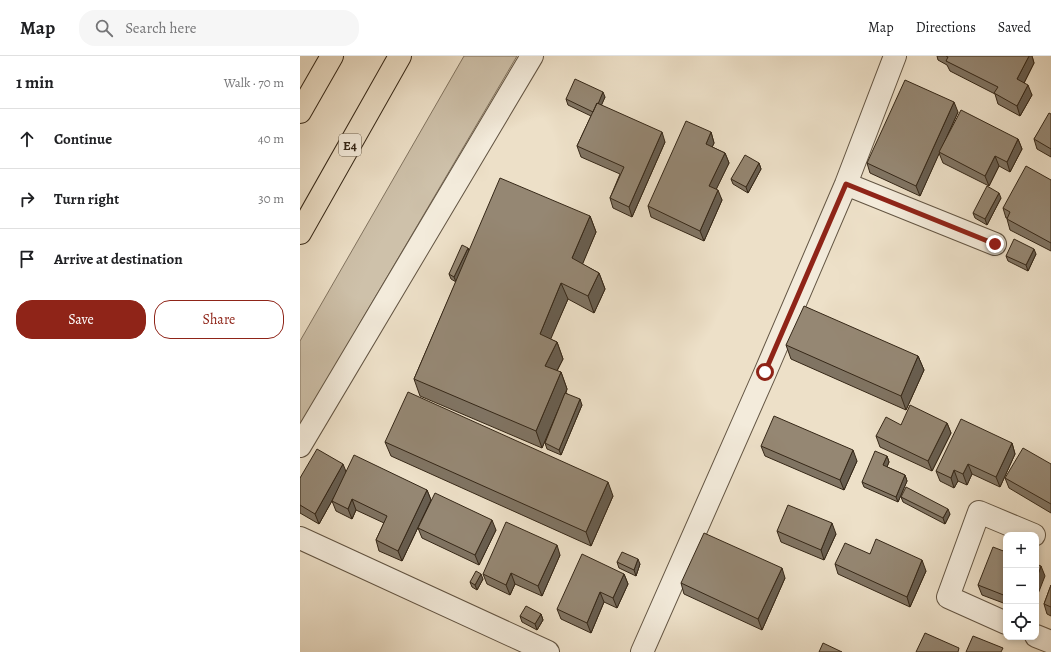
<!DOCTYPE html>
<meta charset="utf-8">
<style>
:root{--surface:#fff;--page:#f6f6f6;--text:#202124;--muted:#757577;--line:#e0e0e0;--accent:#8f2418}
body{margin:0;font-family:Alegreya,serif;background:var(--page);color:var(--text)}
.controls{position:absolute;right:12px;bottom:12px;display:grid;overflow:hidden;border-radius:8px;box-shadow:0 2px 6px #0003}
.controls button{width:36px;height:36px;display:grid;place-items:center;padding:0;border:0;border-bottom:1px solid var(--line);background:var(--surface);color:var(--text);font:20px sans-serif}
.stop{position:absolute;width:12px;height:12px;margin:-9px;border:3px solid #8f2418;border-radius:50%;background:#fff}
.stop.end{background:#8f2418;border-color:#fff;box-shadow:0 1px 4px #0008}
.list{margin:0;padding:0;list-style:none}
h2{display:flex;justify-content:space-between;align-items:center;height:52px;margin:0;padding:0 16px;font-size:17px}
h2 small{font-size:13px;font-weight:400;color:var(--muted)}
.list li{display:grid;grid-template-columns:26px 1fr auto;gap:12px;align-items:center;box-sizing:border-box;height:60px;padding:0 16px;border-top:1px solid var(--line)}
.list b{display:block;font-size:15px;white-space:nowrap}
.list em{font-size:13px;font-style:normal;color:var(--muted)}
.actions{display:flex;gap:8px;padding:12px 16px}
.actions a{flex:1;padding:9px 0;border:1px solid var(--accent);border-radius:16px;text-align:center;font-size:14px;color:var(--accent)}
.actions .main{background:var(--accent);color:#fff}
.icon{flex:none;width:22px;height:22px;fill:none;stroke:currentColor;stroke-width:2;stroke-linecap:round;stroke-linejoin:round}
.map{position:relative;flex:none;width:751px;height:596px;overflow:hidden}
header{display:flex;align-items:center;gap:24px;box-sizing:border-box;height:56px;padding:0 20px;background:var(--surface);border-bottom:1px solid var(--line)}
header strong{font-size:19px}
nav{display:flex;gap:22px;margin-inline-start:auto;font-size:14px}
.search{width:280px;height:36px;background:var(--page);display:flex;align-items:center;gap:10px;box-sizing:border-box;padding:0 14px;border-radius:16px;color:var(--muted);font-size:15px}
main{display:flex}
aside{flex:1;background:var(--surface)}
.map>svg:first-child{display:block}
.green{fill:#cec1aa;stroke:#827460}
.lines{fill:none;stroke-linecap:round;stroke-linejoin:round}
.minor-casing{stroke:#635543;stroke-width:24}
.motorway-casing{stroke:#352717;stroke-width:24}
.minor{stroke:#f3ebdb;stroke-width:22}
.motorway{stroke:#ede0c8;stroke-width:22}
.wall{fill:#807463;stroke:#352717}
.shaded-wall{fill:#685e50;stroke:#352717}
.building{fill:#958773;stroke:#352717}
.route{stroke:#8f2418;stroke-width:5}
.labels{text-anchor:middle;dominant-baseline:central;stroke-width:4;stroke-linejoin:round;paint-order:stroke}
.shield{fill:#f3ebdb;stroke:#6e6252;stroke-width:1}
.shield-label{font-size:13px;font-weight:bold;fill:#352717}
</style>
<header>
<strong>Map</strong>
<div class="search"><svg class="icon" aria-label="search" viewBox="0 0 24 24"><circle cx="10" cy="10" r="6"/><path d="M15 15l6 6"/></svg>Search here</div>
<nav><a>Map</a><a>Directions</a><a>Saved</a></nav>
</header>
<main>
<aside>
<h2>1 min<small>Walk · 70 m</small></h2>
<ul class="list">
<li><svg class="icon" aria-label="ahead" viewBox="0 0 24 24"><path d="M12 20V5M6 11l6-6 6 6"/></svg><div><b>Continue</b></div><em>40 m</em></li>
<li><svg class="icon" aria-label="right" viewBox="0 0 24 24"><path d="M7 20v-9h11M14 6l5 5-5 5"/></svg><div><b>Turn right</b></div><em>30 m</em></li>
<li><svg class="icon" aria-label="arrive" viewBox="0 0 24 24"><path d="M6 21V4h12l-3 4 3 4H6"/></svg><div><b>Arrive at destination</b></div></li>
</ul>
<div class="actions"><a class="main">Save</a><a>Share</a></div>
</aside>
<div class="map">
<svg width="751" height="596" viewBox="0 0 751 596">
<rect width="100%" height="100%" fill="#ede0c8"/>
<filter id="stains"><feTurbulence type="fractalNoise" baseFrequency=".005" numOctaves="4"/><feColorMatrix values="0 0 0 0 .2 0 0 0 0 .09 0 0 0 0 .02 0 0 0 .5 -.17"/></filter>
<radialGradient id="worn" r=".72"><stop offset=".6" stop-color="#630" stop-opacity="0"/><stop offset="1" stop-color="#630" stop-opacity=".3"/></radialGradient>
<path class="green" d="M164 0H217L60 267 0 375V285Z"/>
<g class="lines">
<defs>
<path id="minor" d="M546 128 695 188
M0 390 232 0
M0 482 248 596
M706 567 648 541 679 456 734 479
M736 580 751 586
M342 596 465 317 546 128 595 0"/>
<path id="motorway" d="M0 56 32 0
M0 177 100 0"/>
</defs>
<use href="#minor" class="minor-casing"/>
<use href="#motorway" class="motorway-casing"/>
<use href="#minor" class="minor"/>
<use href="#motorway" class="motorway"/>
</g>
<path class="wall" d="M637 0H732L734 7 724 27 732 39 720 60 698 48 695 38 650 15 647 9 638 4Z
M305 41 301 49 365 86 332 161 313 152 310 142 320 118 281 101 277 90 291 60 268 49 266 43Z
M658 56 642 91 718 83 722 93 710 116 699 110 689 130 643 107 639 97 620 140 570 117 567 107Z
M751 58V101L737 93 734 83Z
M411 76 414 87 412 91 425 97 429 107 416 133 422 144 404 185 351 161 348 150Z
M459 107 461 113 448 137 433 128 431 123Z
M751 124V195L710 174 707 163V162H706L703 152Z
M701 142 687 169 675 162 673 157Z
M290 160 296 176 282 208 299 217 305 233 294 257 268 243 250 283 257 286 263 303 257 315 261 316 267 333 266 337 282 349 261 399 247 393 245 387 257 356 242 392 120 340 114 323 156 226 151 223 149 218 168 192 169 194Z
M736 198 728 215 708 205 706 200Z
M486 289 618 300 624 314 606 354 491 303Z
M647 367 651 377 632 415 580 391 576 380 601 369Z
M85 386 313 440 291 490 91 400Z
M712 387 715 398 700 431 672 418 667 429 658 425 654 432 640 425 636 415Z
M461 390 557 405 544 434 465 400Z
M587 400 589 406 587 411 605 419 607 425 598 446 564 431 562 426Z
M751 408V457L709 432 705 422Z
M46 416 127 434 131 444 102 505 79 495 76 484 84 467 56 454 52 463 36 455 32 445 34 441 19 468 0 457V422Z
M601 441 650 458 645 468 603 446Z
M118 472 196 474 179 509 122 482Z
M477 475 536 478 524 504 481 486Z
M706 496V548L682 539 678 529Z
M570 498 626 515 610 551 538 518 535 508Z
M260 499 242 540 215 528 210 539 187 528 183 518Z
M317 506 340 508 336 520 319 512Z
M324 518 328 528 317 552 304 546 291 577 261 563 257 553Z
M485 522 462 574 384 538 381 527Z
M183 523 177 534 172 531 170 526Z
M751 529V560L747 558 744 548Z
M241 558 243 564 237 574 222 566 220 560Z"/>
<path class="shaded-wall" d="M729 0H732L734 7 721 33 717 23Z
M728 29 732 39 720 60 717 50Z
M303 36 305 41 296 62 294 56Z
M654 46 658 56 620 140 616 130Z
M362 76 365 86 332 161 329 151Z
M411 76 414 87 409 98 406 88Z
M718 83 722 93 710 116 707 106Z
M425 97 429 107 413 140 409 130Z
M695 100 699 110 689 130 685 120Z
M459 107 461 113 448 137 446 131Z
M418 134 422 144 404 185 400 175Z
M699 137 701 142 687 169 685 163Z
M290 160 296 176 278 219 272 202Z
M168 192 170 197 156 226 154 221Z
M734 193 736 198 728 215 726 209Z
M299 217 305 233 294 257 288 240Z
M261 227 268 243 246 294 240 278Z
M257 286 263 303 251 326 245 310Z
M618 300 624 314 606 354 601 340Z
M261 316 267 333 242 392 236 375Z
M280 343 282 349 261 399 259 394Z
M647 367 651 377 632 415 628 405Z
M712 387 715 398 700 431 696 421Z
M553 394 557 405 544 434 540 424Z
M587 400 589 406 585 415 583 409Z
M43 408 47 418 19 468 15 458Z
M668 408 672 418 667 429 663 418Z
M654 414 658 425 654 432 651 422Z
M605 419 607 425 598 446 596 441Z
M308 426 313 440 291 490 286 476Z
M127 434 131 444 102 505 98 495Z
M52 443 56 454 52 463 48 453Z
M648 453 650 458 645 468 643 462Z
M192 464 196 474 179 509 175 499Z
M532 467 536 478 524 504 521 494Z
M257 489 260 499 242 540 238 530Z
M338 503 340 508 336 520 334 514Z
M622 504 626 515 610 551 607 541Z
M741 510 745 520 736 543V524Z
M482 512 485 522 462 574 458 563Z
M211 517 215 528 210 539 206 529Z
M181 518 183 523 177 534 175 529Z
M324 518 328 528 317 552 313 542Z
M300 536 304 546 291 577 287 567Z
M241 558 243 564 237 574 235 568Z"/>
<path class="building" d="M646 0H729L717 23 728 29 717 50 694 37 698 31 646 5 648 1Z
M275 23 303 36 298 48 297 47 293 56 266 43Z
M605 24 654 46 616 130 567 107Z
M297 47 362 76 329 151 310 142 324 111 277 90Z
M661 54 718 83 707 106 695 100 685 120 639 96Z
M749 57 751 58V93L734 83Z
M386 65 411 76 406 88 425 97 409 130 418 134 400 175 348 150Z
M445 99 459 107 446 131 431 123Z
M726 110 751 124V187L707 163 710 156 703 152Z
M200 122 290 160 272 202 299 217 288 240 261 227 240 278 257 286 245 310 261 316 236 375 114 323Z
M687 130 699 137 685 163 673 157Z
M714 183 734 193 726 209 706 200Z
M162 189 168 192 154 221 149 218Z
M504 250 618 300 601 340 486 289Z
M108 336 308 426 286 476 85 386Z
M265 337 280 343 259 394 245 387Z
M610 349 647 367 628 405 576 380 586 361 601 369Z
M474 360 553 394 540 424 461 390Z
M661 363 712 387 696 421 668 408 663 418 654 414 651 422 636 415Z
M723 392 751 408V448L705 422Z
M17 393 43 408 15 458 0 449V422Z
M575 395 587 400 583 409 605 419 596 441 562 426Z
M54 399 127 434 98 495 76 484 87 460 52 443 48 453 32 445Z
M606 431 648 453 643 462 601 441Z
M135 437 192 464 175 499 118 472Z
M488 449 532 467 521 494 477 475Z
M206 466 257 489 238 530 211 517 206 529 183 518Z
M404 477 482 512 458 563 381 527Z
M576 483 622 504 607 541 535 508 545 487 570 498Z
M693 491 706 496V540L678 529Z
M322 496 338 503 334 514 317 506Z
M282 498 324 518 313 542 300 536 287 567 257 553Z
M736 508 741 510 736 524Z
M176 515 181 518 175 529 170 526Z
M751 529V551L744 548Z
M226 550 241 558 235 568 220 560Z
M625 577 659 592 658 596H616Z
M673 580 703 592 701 596H666Z
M523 587 542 596H519Z"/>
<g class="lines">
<path class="route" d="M465 316 546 128 695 188"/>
</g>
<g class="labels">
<rect class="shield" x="39" y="78" width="22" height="22" rx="3"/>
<g class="shield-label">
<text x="50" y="89">E4</text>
</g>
</g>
<rect width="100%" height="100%" filter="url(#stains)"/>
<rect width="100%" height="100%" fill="url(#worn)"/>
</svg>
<div class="controls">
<button>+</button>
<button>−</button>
<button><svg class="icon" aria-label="locate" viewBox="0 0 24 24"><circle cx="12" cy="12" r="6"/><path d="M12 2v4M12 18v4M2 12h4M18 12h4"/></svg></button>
</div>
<div class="stop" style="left:465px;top:316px"></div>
<div class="stop end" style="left:695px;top:188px"></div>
</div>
</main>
